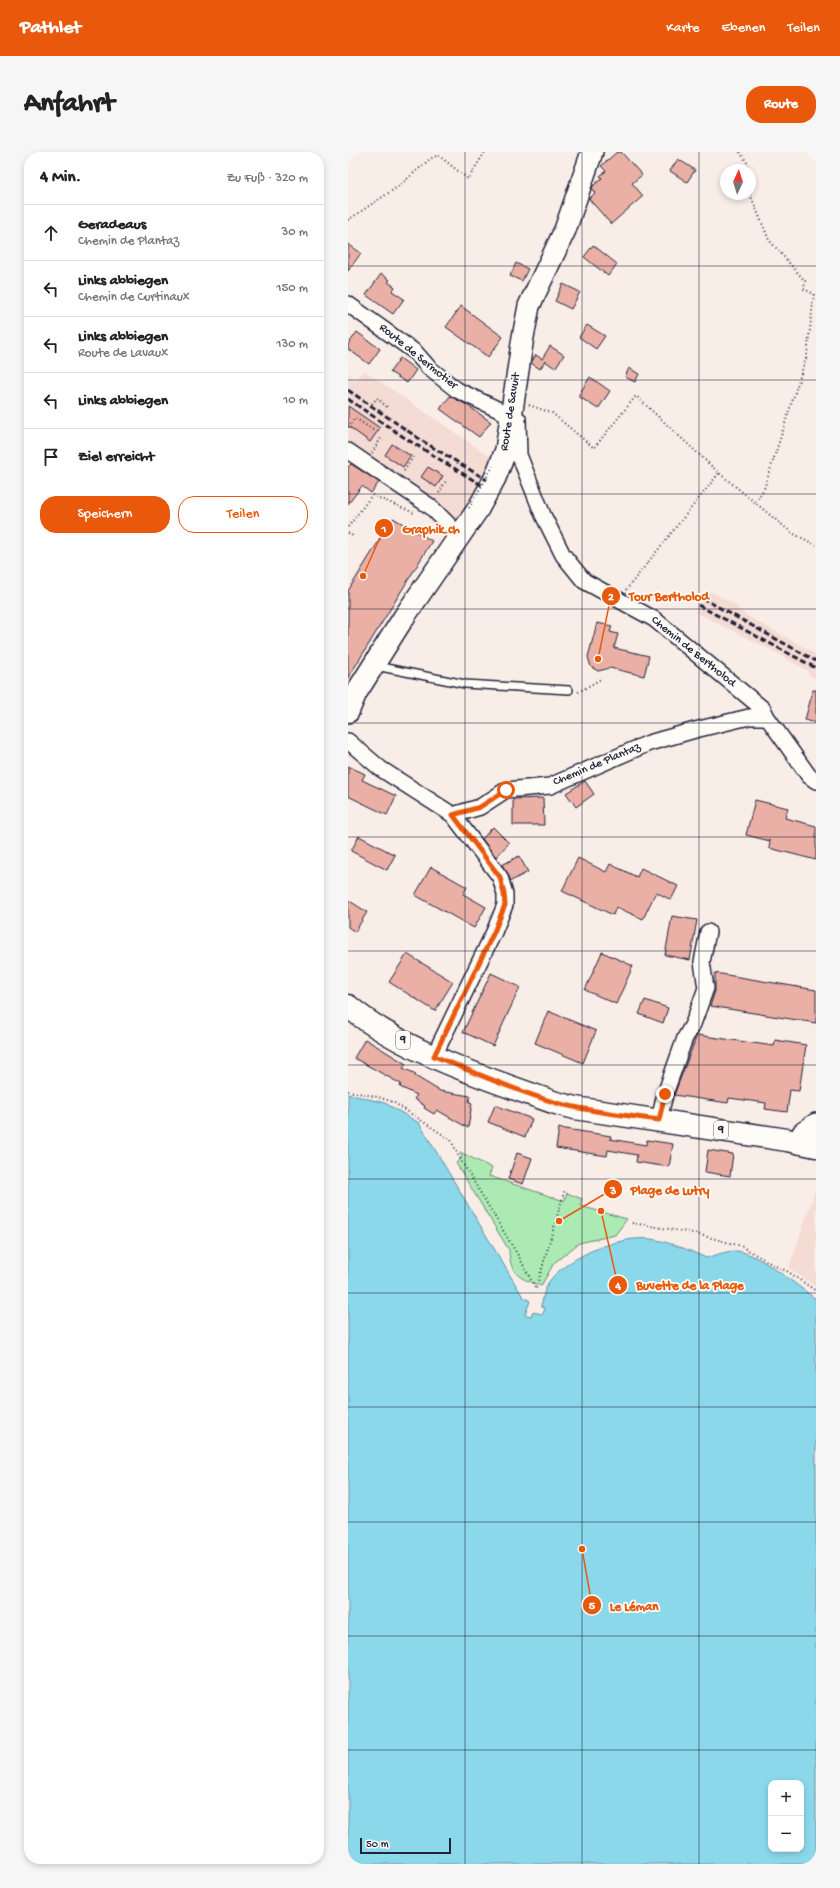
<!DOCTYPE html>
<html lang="de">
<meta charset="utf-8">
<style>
:root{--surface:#fff;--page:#f6f6f6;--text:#222;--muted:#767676;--line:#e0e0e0;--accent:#ea580c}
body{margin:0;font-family:"Gochi Hand",sans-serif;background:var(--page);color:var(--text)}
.controls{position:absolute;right:12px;bottom:12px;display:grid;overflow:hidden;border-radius:8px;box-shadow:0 2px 6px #0003}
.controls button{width:36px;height:36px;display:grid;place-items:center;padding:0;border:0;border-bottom:1px solid var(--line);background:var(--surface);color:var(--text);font:20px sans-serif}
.compass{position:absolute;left:372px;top:12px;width:36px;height:36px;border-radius:50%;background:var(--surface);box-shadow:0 2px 6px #0003;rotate:4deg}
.scale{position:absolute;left:12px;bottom:10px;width:91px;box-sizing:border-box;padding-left:4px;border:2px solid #22223b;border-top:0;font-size:11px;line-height:14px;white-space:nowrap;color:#22223b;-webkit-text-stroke:3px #fdfcf7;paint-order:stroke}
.stop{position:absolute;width:12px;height:12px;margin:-9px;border:3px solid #ea580c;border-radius:50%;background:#fff}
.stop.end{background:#ea580c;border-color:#fff;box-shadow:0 1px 4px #0008}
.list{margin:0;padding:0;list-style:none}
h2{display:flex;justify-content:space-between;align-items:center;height:52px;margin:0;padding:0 16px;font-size:17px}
h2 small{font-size:13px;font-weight:400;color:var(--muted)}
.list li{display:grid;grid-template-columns:26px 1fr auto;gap:12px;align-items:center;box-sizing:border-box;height:56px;padding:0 16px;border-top:1px solid var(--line)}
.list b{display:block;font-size:15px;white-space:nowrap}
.list p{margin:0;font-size:13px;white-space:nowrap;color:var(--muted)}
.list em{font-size:13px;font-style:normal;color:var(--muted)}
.actions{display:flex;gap:8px;padding:12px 16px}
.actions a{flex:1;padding:9px 0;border:1px solid var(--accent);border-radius:16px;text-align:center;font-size:14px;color:var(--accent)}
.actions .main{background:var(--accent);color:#fff}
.icon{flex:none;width:22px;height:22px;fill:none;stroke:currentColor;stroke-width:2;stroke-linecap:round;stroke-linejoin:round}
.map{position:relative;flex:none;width:468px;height:1712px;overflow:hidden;border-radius:16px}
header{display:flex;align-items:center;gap:24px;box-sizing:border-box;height:56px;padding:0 20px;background:var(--accent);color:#fff}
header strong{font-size:19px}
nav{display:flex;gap:22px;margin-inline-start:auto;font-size:14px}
.intro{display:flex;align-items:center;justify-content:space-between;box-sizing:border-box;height:96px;padding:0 24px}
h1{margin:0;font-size:28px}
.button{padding:10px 18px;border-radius:16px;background:var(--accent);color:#fff;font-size:14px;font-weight:700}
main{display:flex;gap:24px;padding:0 24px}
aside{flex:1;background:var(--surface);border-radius:16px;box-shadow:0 2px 6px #0003}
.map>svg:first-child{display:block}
.built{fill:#f4dbd4}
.green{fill:#abebb3;stroke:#668677}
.water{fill:#8bd8eb;stroke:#618fa5;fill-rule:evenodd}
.building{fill:#eab0a6;stroke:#22223b}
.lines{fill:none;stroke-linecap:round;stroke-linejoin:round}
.lane-casing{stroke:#22223b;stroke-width:10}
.street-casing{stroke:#22223b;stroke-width:18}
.secondary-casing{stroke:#22223b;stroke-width:24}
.primary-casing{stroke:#22223b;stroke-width:25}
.path{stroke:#22223b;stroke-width:2;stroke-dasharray:1 3;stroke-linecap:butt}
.lane{stroke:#fdfcf7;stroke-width:7}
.street{stroke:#fdfcf7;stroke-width:15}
.secondary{stroke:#fdfcf7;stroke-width:21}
.primary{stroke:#fdfcf7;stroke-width:22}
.rail{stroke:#22223b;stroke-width:3;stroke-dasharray:6 3;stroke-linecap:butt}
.path-bridge{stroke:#22223b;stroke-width:2;stroke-dasharray:1 3;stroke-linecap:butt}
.route{stroke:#ea580c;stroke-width:5}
.grid{fill:none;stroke:#22223b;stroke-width:1;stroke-opacity:0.55}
.labels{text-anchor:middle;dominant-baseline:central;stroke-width:3.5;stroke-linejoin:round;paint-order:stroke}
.shield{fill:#fdfcf7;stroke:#646373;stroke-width:1}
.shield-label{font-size:11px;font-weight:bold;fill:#22223b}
.street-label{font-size:12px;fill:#22223b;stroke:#fdfcf7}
.leader{fill:none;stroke:#e8590c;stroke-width:1.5}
.callout-dot{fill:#e8590c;stroke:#fdfcf7;stroke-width:1.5}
.mark-label{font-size:12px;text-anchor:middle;font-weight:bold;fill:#fff}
.callout-label{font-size:13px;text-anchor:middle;font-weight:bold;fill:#e8590c;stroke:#fdfcf7;stroke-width:3.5;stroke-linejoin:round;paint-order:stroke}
</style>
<header>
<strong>Pathlet</strong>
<nav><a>Karte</a><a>Ebenen</a><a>Teilen</a></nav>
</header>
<div class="intro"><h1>Anfahrt</h1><a class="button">Route</a></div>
<main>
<aside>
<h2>4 Min.<small>Zu Fuß · 320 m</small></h2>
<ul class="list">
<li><svg class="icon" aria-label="ahead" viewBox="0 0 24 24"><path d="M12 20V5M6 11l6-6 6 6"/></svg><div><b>Geradeaus</b><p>Chemin de Plantaz</p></div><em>30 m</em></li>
<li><svg class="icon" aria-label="left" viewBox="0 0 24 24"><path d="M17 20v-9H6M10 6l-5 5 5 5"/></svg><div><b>Links abbiegen</b><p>Chemin de Curtinaux</p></div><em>150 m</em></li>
<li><svg class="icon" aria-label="left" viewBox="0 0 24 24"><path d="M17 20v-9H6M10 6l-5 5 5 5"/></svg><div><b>Links abbiegen</b><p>Route de Lavaux</p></div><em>130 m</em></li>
<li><svg class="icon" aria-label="left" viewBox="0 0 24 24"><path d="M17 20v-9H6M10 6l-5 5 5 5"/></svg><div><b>Links abbiegen</b></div><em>10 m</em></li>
<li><svg class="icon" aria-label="arrive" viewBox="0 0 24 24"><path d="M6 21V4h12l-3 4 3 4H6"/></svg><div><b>Ziel erreicht</b></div></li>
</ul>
<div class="actions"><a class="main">Speichern</a><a>Teilen</a></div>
</aside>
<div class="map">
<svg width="468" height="1712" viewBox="0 0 468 1712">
<rect width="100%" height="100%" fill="#f9ede7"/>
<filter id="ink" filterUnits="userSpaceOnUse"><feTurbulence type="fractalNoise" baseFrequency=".025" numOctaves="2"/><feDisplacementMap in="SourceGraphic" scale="8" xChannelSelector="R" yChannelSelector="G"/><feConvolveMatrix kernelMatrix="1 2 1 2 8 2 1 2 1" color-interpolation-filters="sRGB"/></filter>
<g filter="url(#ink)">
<path class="built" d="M17 219 148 309 112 384 0 299V222L7 227Z
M359 438 386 452 396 462 468 502V527L460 522V519L425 499 347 460Z
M468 1036V1135L441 1116Z"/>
<path class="green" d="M112 1000 144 1016 141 1024 216 1049 219 1041 234 1047 232 1054 279 1067 267 1083 231 1091 206 1111 193 1134C172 1126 162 1124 161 1098L108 1011 114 1006Z"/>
<path class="water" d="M0 942 37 951 71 971 175 1145 182 1149 177 1163 184 1164V1160L195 1162 197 1157 193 1154C195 1147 196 1138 200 1131 218 1105 271 1083 303 1087 322 1090 341 1098 358 1106 368 1103 378 1099 388 1099 410 1100 449 1134 468 1147V1712H0ZM423 1631H453V1697H423Z"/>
<path class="building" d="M269 0H273L294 23 284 31 295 44 263 72 241 47 247 41 244 37 245 34 254 26 252 24 258 19 253 14Z
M330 7 347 18 339 30 322 19Z
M0 92 13 101 0 119Z
M245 93 269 112 260 124 236 105Z
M168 111 180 117 174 129 162 124Z
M33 122 42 128 40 130 47 135 44 139 56 147 45 162 18 143Z
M215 132 232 140 223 157 207 149Z
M113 154 155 185 140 205 98 175Z
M239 173 257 184 248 197 231 185Z
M9 180 32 197 21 212 0 197V193Z
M202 194 216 203 207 216 197 209 192 217 183 211 188 203 194 207Z
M52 206 68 218 59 231 42 220Z
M281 216 291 222 287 230 277 225Z
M242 225 262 239 250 257 230 244Z
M102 244 119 253 143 270 131 285 92 257Z
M0 254 32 276 22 290 0 274Z
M44 292 63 304 55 315 37 303Z
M3 312 31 330 23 341 14 334 0 352V315Z
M80 315 95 324 88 335 73 325Z
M45 366 84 389 0 526V439Z
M249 471 264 474 262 480 270 482 266 496 301 504 296 524 262 516 250 519 243 515 240 505Z
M465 538H468V571L457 568Z
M0 614 17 622 14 628 48 644 39 663 0 644Z
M237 629 246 642 228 655 218 641Z
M195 646 196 673H165V647Z
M407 648 440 656 437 666 468 674V708L421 696 422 689 398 683Z
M145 675 161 691 148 705 134 687Z
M11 684 47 703 39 718 3 699Z
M171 704 180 720 163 729 159 720 154 713Z
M230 706 258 720 262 712 289 725 293 716 330 734 323 748 308 740 295 767 268 755 265 763 214 739Z
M83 715 119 735 115 742 138 755 126 776 67 743Z
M0 748 19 760 7 780 0 775Z
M324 764 349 768 342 808 317 803Z
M254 800 285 814 268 852 237 838Z
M59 802 105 830 87 859 41 830Z
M143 821 172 835 145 894 115 880Z
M367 821 468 838V871L362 854 367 839Z
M297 848 320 856 315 871 291 862Z
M200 859 248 879 235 911 187 891Z
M349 883 426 894 427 888 458 893 451 939 442 938 439 960 417 957 418 951 381 946 380 951 326 943Z
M17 887 58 912 55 916 68 922 67 924 92 939 122 944 121 950 124 951 120 976 89 958 86 962 76 956 77 954 66 947 69 943 52 935 53 932 6 906Z
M147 953 184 967 177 985 140 970Z
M211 976 263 984 262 987 298 993 299 988 325 992 321 1015 288 1010 289 1003 260 998 259 1004 208 996Z
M360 998 385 1002 382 1024 357 1020Z
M169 1001 184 1006 175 1032 160 1027Z"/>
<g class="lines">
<defs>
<path id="lane" d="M28 514 117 532 221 538"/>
<path id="street" d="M0 152 67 200 81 216 109 238 170 267 171 303 195 363 215 403 236 429 306 467 415 557 419 565
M0 299 83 355 112 384
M0 589 33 617 105 663 132 655 158 638 202 634 301 591 347 578 401 565H419L461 624 468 629
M86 904 146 780 157 753V742L152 725 105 663
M311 968 317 942 337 886 345 872 358 836 354 810 360 780"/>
<path id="secondary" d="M0 560 8 541 56 465 130 357 147 326 158 298 175 185 181 154 217 78 244 0
M451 991 455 981 468 972"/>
<path id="primary" d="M0 854C53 899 142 928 208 951L227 956 439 988 468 994"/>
</defs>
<use href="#lane" class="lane-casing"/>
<use href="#street" class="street-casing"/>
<use href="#secondary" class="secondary-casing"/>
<use href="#primary" class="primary-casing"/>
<path class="path" d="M392 0 400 12V18
M402 42 421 88 457 129 456 137 466 142 459 203 416 337 408 349
M0 68 51 34 82 7 90 3 120 27 137 0
M24 252 29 246 40 256
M181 253 204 261 246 296 288 244 371 321 444 381 468 393
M0 275 7 266 25 278
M24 301 33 286
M56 319 65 305
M91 341 99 327
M0 375 24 343 66 361 67 360
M0 381 5 384
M278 438 371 321
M230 540 253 527
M0 939 30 945 45 950 103 988 111 1005 171 1105 188 1137 217 1037
M284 1071 345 1081 393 1094 427 1114 439 1119 468 1139"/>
<use href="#lane" class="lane"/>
<use href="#street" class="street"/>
<use href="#secondary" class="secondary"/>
<use href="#primary" class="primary"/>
<path class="rail" d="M0 238 76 290 139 328
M0 247 57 286 135 334
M354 446 468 509
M350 453 468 516"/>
<path class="path-bridge" d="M121 356 145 314"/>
</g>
</g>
<g class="lines" filter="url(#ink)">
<path class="route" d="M158 638 132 655 105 663 152 725 156 742 157 753 146 780 86 904C126 920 167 939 209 951 242 960 278 963 311 968L317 942"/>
</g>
<path class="grid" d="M117 0V1712M234 0V1712M351 0V1712M0 114H468M0 228H468M0 342H468M0 457H468M0 571H468M0 685H468M0 799H468M0 913H468M0 1027H468M0 1141H468M0 1255H468M0 1370H468M0 1484H468M0 1598H468"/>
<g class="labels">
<g class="shield">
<rect x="48" y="879" width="14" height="18" rx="3"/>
<rect x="366" y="969" width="14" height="18" rx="3"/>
</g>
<g class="shield-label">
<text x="55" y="888">9</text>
<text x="373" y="978">9</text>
</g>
<g class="street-label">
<text transform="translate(70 205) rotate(39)">Route de Sermotier</text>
<text transform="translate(163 260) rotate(-81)">Route de Savuit</text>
<text transform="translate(345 500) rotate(39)">Chemin de Bertholod</text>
<text transform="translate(249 613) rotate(-23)">Chemin de Plantaz</text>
</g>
</g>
<path class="leader" d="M15 424L36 376M250 507L263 444M211 1069L265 1037M253 1059L270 1133M234 1397L244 1453"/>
<g class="callout-dot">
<circle cx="15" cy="424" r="4"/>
<circle cx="250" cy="507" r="4"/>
<circle cx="211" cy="1069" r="4"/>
<circle cx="253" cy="1059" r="4"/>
<circle cx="234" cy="1397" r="4"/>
<circle cx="36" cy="376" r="10"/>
<circle cx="263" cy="444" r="10"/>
<circle cx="265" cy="1037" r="10"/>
<circle cx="270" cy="1133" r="10"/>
<circle cx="244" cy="1453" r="10"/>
</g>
<g class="mark-label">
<text x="36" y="380">1</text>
<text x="263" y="448">2</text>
<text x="265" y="1042">3</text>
<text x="270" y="1137">4</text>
<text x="244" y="1457">5</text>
</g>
<g class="callout-label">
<text x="83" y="381">Graphik.ch</text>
<text x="321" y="448">Tour Bertholod</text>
<text x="322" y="1042">Plage de Lutry</text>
<text x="342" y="1137">Buvette de la Plage</text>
<text x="286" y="1458">Le Léman</text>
</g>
</svg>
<div class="controls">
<button>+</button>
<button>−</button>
</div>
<svg class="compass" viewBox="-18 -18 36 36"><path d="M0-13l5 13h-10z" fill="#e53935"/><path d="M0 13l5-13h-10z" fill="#767676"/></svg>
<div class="scale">50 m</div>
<div class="stop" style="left:158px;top:638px"></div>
<div class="stop end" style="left:317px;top:942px"></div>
</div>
</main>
